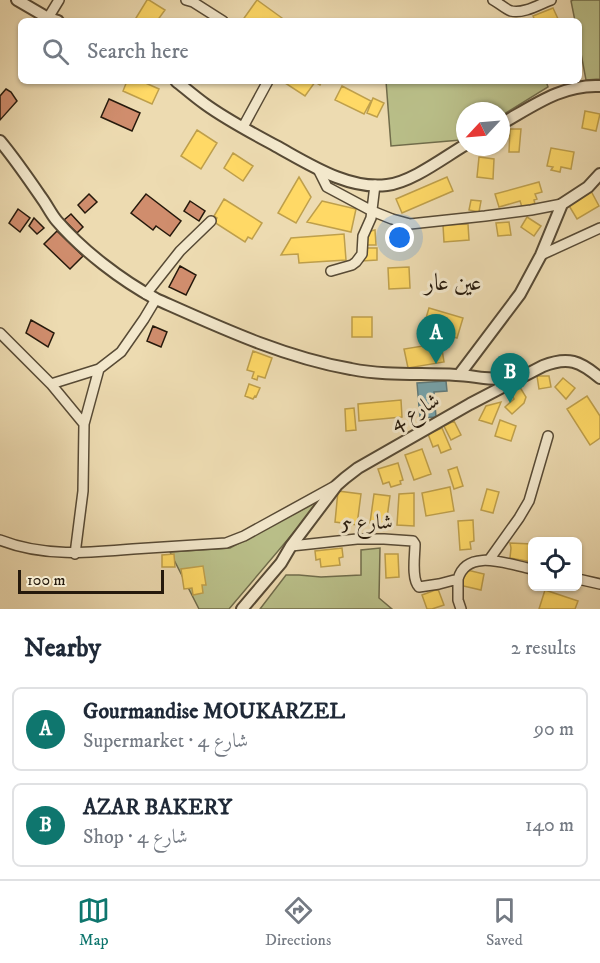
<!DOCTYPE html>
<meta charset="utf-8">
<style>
:root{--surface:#fff;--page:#f6f6f7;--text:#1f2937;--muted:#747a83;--line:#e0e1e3;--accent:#0f766e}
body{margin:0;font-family:"IM FELL DW Pica",Amiri,serif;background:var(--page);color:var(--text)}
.controls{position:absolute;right:18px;bottom:18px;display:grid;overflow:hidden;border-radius:9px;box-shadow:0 2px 4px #0004}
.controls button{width:54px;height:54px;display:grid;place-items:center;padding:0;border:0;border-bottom:2px solid var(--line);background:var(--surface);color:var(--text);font:30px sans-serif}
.compass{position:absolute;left:456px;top:102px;width:54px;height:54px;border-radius:50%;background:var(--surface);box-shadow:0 2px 4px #0004;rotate:244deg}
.scale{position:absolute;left:18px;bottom:15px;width:146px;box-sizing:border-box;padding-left:6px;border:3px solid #25190c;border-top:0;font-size:16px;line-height:21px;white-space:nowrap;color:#25190c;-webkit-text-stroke:4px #f3e8cc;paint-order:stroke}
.you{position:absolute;left:400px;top:238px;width:21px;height:21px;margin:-15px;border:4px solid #fff;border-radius:50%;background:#1a73e8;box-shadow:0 0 0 9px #1a73e833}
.badge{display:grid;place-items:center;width:39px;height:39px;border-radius:50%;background:var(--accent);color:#fff;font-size:20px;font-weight:700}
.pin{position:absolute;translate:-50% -50px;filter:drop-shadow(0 2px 3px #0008)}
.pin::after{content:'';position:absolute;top:32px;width:21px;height:18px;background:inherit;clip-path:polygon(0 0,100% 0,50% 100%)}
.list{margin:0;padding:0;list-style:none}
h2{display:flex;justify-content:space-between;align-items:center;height:78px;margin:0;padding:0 24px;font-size:26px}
h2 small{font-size:20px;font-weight:400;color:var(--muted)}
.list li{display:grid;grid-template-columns:39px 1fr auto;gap:18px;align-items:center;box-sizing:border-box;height:84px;margin:0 12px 12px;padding:0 12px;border:2px solid var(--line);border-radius:9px}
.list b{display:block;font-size:22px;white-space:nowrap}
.list p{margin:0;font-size:20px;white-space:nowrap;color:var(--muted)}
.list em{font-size:20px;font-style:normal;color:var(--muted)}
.icon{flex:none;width:33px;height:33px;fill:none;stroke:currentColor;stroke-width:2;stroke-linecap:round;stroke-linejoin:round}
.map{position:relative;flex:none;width:600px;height:609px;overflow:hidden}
.search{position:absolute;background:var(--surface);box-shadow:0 2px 4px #0004;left:18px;right:18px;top:18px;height:66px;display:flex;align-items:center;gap:15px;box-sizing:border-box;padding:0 21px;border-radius:9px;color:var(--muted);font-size:22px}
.sheet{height:270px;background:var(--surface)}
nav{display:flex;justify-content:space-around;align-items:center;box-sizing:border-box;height:84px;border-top:2px solid var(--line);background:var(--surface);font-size:16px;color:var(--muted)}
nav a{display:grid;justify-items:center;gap:3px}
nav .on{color:var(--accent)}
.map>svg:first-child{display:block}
.green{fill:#bac08a;stroke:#706c4b;stroke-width:1.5}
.homes{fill:#ffd966;stroke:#be9f4b;stroke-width:1.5}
.public{fill:#76a5af;stroke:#5e7b7e;stroke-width:1.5}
.building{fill:#d08d6d;stroke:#25190c;stroke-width:1.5}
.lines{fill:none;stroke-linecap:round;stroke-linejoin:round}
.minor-casing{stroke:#574a35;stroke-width:12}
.tertiary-casing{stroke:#574a35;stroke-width:14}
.minor{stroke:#f3e8cc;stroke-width:9}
.tertiary{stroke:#f3e8cc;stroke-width:10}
.labels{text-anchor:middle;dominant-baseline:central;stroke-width:6;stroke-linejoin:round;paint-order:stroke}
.street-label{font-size:21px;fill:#25190c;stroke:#f3e8cc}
.quarter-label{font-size:24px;fill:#25190c;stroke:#f3e8cc}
</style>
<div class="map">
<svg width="600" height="609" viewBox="0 0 600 609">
<rect width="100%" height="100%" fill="#eddbb1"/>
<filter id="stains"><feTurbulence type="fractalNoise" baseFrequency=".00333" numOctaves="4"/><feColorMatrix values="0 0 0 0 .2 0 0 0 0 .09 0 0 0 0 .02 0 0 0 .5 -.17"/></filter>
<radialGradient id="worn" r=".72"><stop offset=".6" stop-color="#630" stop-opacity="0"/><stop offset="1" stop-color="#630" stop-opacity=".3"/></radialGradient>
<path class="green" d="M573 0H600V79L586 80 579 43V21H575L571 1Z
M386 81H546L548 87 501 116V111H465V137L461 140 391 146Z
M322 499 229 609H199L170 552 230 548Z
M380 548 379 598 392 609H260L286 575H299L321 577 361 575V550Z"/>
<path class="homes" d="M147 0H149L165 10 157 21H139L136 18Z
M257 0 282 18 279 21H242Z
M553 8 559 21H535L533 16Z
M127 81H141L159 89 152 104 123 91Z
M282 81H322L320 85 315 82 305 96Z
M342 86 371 101 364 114 335 100Z
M373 98 384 103 377 117 367 113Z
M585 111 600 114 596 131 582 128Z
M510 129H521L519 152H509Z
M197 130 217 143 201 169 181 156Z
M551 148 574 152 571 169 561 167 560 172 551 170 553 167 547 166Z
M233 153 253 166 243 181 224 168Z
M479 157 494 159 493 179 477 177Z
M299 177 311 197 296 223 278 213Z
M447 177 453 191 402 213 396 199Z
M539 182 542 192 535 194 537 199 534 200 535 204 522 207 520 201 499 207 495 194Z
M591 191 599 206 577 219 568 204Z
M224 199 262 223 252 239 248 237 245 242 214 222 217 218 214 216Z
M471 200 481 201 479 212 469 210Z
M322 201 356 209 351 232 307 222Z
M527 217 541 226 534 236 521 227Z
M509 222 511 235 498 236 496 223Z
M468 224 469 240 444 242 443 225Z
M375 230 376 245H367L366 232Z
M344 234 346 260 299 263 298 254 281 255 291 238Z
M365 248H377V260L362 261Z
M409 267 410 288 389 289 388 268Z
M429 308 463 318 457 338 423 328Z
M352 317H372V337H352Z
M441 343 444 362 408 368 404 349Z
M253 351 272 358 265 378 258 376 257 380 252 378 254 372 247 370Z
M537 376H549L551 387 539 389Z
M563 378 575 388 566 399 555 387Z
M249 384 260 388 256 397 255 396 253 399 245 396Z
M518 384 526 397 524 403 512 414 505 407 514 399 511 392Z
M587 396 600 416V438L590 445 567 409Z
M401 400 402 417 359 421 358 404Z
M501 402 492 424 479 420 486 406Z
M354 408 356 430 346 431 345 409Z
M500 420 516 426 511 441 495 436Z
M454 421 461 435 451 440 444 426Z
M442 428 451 449 441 453 438 445 433 447 428 434Z
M422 449 431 474 414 480 405 455Z
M398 463 403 480 400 481 401 484 391 487 389 482 383 484 378 469Z
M457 467 463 486 454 489 448 470Z
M450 487 454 511 426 516 422 493Z
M487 489 499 492 493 513 481 510Z
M338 491 361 494 357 525 335 522Z
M414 493V526L397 525 399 494Z
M374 494 390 496 386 525 370 523Z
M473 520 474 541 470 542 471 549 460 550 458 521Z
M510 543 532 544V562L510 558 511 548Z
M342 548 343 557 339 558 340 565 321 567 320 559 316 560 315 551Z
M174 554 175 567H162V555Z
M385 554H398L399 577 386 578Z
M203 566 206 585H202L203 593 193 595 192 588 184 589 181 569Z
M463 569 484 574 481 590 459 585Z
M438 589 444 605 432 609H427L422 595Z
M545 590 578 601 575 609H539Z"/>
<path class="public" d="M446 381 447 391 434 392 436 417 420 418 417 383Z"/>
<path class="building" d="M6 89 11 92 17 101 0 120V96Z
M109 99 140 113 132 131 101 117Z
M89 194 97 202 85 213 78 205Z
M146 194 181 221 170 236 156 226 153 230 131 213Z
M190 201 205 211 199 221 184 211Z
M18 209 30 218 20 232 9 223Z
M71 214 83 227 77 233 64 220Z
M34 218 44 228 37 234 29 226Z
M57 231 83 256 70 269 44 244Z
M180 266 196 275 186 295 169 287Z
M31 320 54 333 48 347 26 333Z
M153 326 167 332 161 347 147 341Z"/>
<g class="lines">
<defs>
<path id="minor" d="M186 0 193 2 223 21
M493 0C499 3 505 9 511 11 524 14 540 4 551 0
M48 18 59 0
M243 127 268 81
M318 169 327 187 372 211 392 219 410 224 485 216 531 210 562 204
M541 255 600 228
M331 271 352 265 356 262 362 254 363 236 371 218 375 185
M146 294 180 251 211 221
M0 333 51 384 84 424
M51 384 99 369
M0 540C43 557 88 553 133 549 164 547 195 545 226 543L244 536 335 486
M291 546 357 539H384L413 541 415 544C415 555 411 579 419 587L439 584 458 579C467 547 510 565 532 569
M75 554 83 491 84 424 99 369 121 352 144 319 156 299
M489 560 519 518 529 501 548 436
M458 579V600L461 609
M578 579 600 584"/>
<path id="tertiary" d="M17 0 48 18 58 21
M176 81C186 89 195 97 205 104 227 120 252 133 276 146 309 164 348 190 387 185 412 182 443 158 465 145
M501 124C533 106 562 84 600 86
M0 141C15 159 28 178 41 197 47 205 51 214 57 221 83 251 121 280 156 299 219 327 283 357 351 369 386 376 421 373 456 375 465 375 475 377 484 378 494 379 505 379 516 379
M459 375 520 294 541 255 562 204 588 187 600 174
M242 609 281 563 291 546 337 485 345 478 358 468 470 404 543 366C568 356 580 361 600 378"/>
</defs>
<use href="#minor" class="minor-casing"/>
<use href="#tertiary" class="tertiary-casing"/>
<use href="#minor" class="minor"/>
<use href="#tertiary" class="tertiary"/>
</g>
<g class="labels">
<g class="street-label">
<text transform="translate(415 412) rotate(-30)">شارع 4</text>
<text transform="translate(367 523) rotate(-1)">شارع 5</text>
</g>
<g class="quarter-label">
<text x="453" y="283">عين عار</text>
</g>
</g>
<rect width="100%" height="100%" filter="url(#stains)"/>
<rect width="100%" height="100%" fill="url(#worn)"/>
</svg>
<div class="controls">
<button><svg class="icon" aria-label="locate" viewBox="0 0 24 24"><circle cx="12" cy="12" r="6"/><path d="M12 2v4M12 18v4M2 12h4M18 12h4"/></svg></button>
</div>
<svg class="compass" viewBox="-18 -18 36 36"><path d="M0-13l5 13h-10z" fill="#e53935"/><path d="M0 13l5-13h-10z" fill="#747a83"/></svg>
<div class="scale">100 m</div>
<div class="you"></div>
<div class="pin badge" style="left:436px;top:364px">A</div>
<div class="pin badge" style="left:510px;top:403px">B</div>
<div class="search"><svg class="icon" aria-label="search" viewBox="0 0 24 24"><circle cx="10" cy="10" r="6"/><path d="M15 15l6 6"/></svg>Search here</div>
</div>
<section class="sheet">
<h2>Nearby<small>2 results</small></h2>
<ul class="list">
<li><span class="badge">A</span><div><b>Gourmandise MOUKARZEL</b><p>Supermarket · شارع 4</p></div><em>90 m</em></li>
<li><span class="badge">B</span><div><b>AZAR BAKERY</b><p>Shop · شارع 4</p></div><em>140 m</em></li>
</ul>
</section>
<nav>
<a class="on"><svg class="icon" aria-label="map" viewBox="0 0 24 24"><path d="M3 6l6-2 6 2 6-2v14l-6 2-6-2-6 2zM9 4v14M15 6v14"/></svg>Map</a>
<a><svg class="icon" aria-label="directions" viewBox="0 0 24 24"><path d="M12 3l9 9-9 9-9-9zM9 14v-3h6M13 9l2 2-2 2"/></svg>Directions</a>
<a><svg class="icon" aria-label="saved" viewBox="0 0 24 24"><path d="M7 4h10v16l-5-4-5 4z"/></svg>Saved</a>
</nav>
